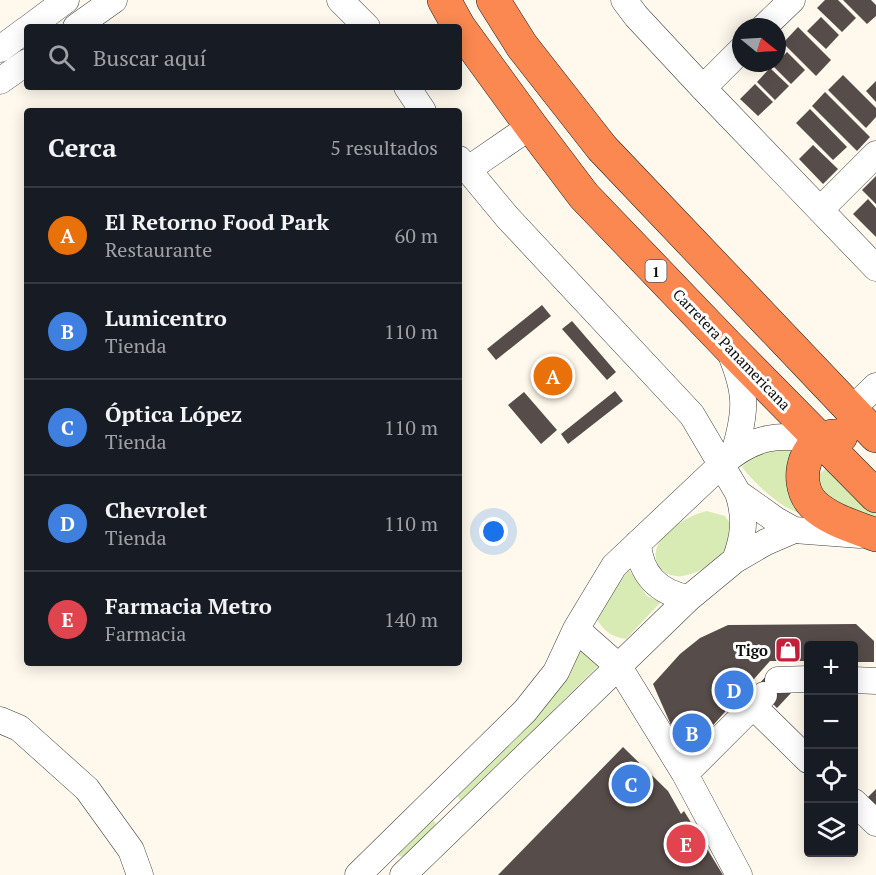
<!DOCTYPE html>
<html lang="es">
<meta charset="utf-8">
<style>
:root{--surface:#171b24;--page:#20242c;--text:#f1f3f6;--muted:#9ea1a6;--line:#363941;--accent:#d93025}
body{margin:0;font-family:"PT Serif",serif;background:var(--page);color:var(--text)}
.controls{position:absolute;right:18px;bottom:18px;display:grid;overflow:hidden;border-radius:6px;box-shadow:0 3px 15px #0003}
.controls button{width:54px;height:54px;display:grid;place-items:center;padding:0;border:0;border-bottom:2px solid var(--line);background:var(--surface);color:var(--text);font:30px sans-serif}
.compass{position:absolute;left:732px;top:18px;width:54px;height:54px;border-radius:50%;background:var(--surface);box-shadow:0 3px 15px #0003;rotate:108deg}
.you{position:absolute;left:494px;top:532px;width:21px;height:21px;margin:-15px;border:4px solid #fff;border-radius:50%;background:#1a73e8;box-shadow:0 0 0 9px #1a73e833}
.badge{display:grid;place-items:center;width:39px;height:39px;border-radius:50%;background:var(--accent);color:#fff;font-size:20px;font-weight:700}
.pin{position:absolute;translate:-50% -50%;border:3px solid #fff;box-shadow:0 2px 6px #0006}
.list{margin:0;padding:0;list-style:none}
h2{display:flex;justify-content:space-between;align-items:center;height:78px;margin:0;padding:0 24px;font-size:26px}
h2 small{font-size:20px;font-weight:400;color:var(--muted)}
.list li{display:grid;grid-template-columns:39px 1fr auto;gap:18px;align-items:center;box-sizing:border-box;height:96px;padding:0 24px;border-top:2px solid var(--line)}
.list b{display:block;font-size:22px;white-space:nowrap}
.list p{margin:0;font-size:20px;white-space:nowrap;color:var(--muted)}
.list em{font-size:20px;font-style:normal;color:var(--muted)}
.icon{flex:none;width:33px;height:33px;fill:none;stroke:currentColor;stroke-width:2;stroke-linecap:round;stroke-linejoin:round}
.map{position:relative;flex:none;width:876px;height:875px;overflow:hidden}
.search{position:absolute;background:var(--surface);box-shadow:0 3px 15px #0003;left:24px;top:24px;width:438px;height:66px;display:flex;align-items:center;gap:15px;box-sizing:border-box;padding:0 21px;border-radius:6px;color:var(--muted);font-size:22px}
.panel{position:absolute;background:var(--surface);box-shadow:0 3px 15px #0003;left:24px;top:108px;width:438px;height:558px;border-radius:6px}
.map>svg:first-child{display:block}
.green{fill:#d8ebb5}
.building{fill:#564c49}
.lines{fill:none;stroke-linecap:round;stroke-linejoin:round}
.minor-casing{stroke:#404040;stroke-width:27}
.highway-casing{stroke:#1e1e1e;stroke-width:34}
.minor{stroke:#fff;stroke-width:26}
.highway{stroke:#fb8850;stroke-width:33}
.labels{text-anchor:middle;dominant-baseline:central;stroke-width:6;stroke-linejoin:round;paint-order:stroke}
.shield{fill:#fff;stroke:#565656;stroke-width:1.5}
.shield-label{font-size:14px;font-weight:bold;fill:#0d0d0d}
.street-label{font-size:15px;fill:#0d0d0d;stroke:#fff}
.poi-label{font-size:15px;font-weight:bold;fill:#0d0d0d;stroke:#fff;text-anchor:end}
</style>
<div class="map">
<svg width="876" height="875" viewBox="0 0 876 875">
<rect width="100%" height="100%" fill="#fff9ed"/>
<path class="green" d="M801 442 808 516C782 510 758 487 742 467 763 448 774 447 801 442Z
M828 467 869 503 876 512V525L832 500 819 488 818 475Z
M707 511 725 516 732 526C729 535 728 544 723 552 711 568 674 589 659 566 643 541 687 515 707 511Z
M629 570 647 596 661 602 626 639C611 637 603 630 596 618L600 606Z
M579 648 600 658 598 666 463 800H460L457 795Z
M432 818 436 824 435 829 405 857 399 856 397 853Z"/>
<path class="building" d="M825 0H838L856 18 842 32 817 8Z
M843 0H871L876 5V16L867 24Z
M821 17 839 35 826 49 807 31Z
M798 27 831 60 816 76 783 43Z
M787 52 805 70 791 84 773 66Z
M770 68 789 86 775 100 757 82Z
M843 75 876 108V117L866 128 828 90Z
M876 81V102L866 91Z
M755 84 773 102 758 116 740 99Z
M825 92 870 137 857 151 812 106Z
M810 109 847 147 833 160 796 123Z
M813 145 838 169 823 184 799 159Z
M876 176V204L862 190Z
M868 199 876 208V237L853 214Z
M542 305 551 316 496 360 487 349Z
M572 321 616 372 607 380 562 329Z
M615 391 623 401 568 444 561 434Z
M524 392 557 430 541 444 508 405Z
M856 624 874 641V662H854V646H808V661H770L685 757 653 684 680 654 700 638 728 625Z
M770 672 791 693 777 708 756 687Z
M623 747 668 791 681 814 684 811 723 875H498Z
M876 789V810L865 800Z"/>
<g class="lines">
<defs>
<path id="minor" d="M340 0 367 27
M624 0 636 16 703 88 876 268
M30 27 66 0
M76 27 114 0
M764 27 792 0
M0 49 27 29
M0 81 27 62
M407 87 423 111
M703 88 741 50
M459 159 507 217 692 415 738 493C746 517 744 537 735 560
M467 170 531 126
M820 210 876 154
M729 350C747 392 747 410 734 453
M851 410 876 386
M738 493 776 520 794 530
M638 543C640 574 659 593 689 598
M576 629 618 666 624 675 685 774 739 875
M778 680 808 679
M854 680 876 681
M753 706 808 760
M0 720 19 728 87 789 131 850 140 875
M685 774 764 695
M854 802 876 823
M358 875 525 711 556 672 576 629 614 566 722 464C754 435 780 433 821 441
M403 875 689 598 735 560 766 542 794 530 860 535"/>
<path id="highway" d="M444 0 459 27
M493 0 522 46 602 148 876 436
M459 27 531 126 584 196 727 345 876 496
M841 436C806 432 791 481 813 504 829 520 856 527 876 535"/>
</defs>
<use href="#minor" class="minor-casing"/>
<use href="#highway" class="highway-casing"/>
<use href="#minor" class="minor"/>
<use href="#highway" class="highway"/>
</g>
<defs>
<symbol id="shop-square" viewBox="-11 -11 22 22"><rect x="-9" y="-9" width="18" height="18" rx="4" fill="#c41f3b" stroke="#fff"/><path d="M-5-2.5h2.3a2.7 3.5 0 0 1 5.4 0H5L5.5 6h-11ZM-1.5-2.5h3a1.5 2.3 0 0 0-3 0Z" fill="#fff"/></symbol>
</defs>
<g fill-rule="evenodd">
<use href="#shop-square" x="773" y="635" width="30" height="30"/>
</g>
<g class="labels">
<rect class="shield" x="645.5" y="260" width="21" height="22" rx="4.5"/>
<g class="shield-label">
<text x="656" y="271">1</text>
</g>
<g class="street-label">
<text transform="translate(732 349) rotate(46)">Carretera Panamericana</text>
</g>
<g class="poi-label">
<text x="768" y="650">Tigo</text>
</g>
</g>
</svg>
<div class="controls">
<button>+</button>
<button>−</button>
<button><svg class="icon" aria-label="locate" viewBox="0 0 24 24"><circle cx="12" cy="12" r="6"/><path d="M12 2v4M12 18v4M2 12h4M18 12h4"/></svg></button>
<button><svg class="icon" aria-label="layers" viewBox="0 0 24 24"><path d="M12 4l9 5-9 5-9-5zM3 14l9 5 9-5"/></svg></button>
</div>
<svg class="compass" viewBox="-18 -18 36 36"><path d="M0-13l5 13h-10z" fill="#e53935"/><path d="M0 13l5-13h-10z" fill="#9ea1a6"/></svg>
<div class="you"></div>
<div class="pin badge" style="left:553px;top:376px;background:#e8710a">A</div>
<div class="pin badge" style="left:692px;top:733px;background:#3f7fe0">B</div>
<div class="pin badge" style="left:631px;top:784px;background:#3f7fe0">C</div>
<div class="pin badge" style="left:734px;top:690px;background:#3f7fe0">D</div>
<div class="pin badge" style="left:686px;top:844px;background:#e0444e">E</div>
<div class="search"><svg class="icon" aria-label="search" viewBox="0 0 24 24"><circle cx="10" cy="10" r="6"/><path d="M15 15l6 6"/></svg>Buscar aquí</div>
<section class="panel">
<h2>Cerca<small>5 resultados</small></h2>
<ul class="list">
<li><span class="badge" style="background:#e8710a">A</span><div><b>El Retorno Food Park</b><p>Restaurante</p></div><em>60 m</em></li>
<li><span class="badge" style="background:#3f7fe0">B</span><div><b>Lumicentro</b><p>Tienda</p></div><em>110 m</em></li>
<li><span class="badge" style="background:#3f7fe0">C</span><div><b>Óptica López</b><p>Tienda</p></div><em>110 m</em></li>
<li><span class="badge" style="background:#3f7fe0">D</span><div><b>Chevrolet</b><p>Tienda</p></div><em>110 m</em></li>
<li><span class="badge" style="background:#e0444e">E</span><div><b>Farmacia Metro</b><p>Farmacia</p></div><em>140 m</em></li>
</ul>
</section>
</div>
